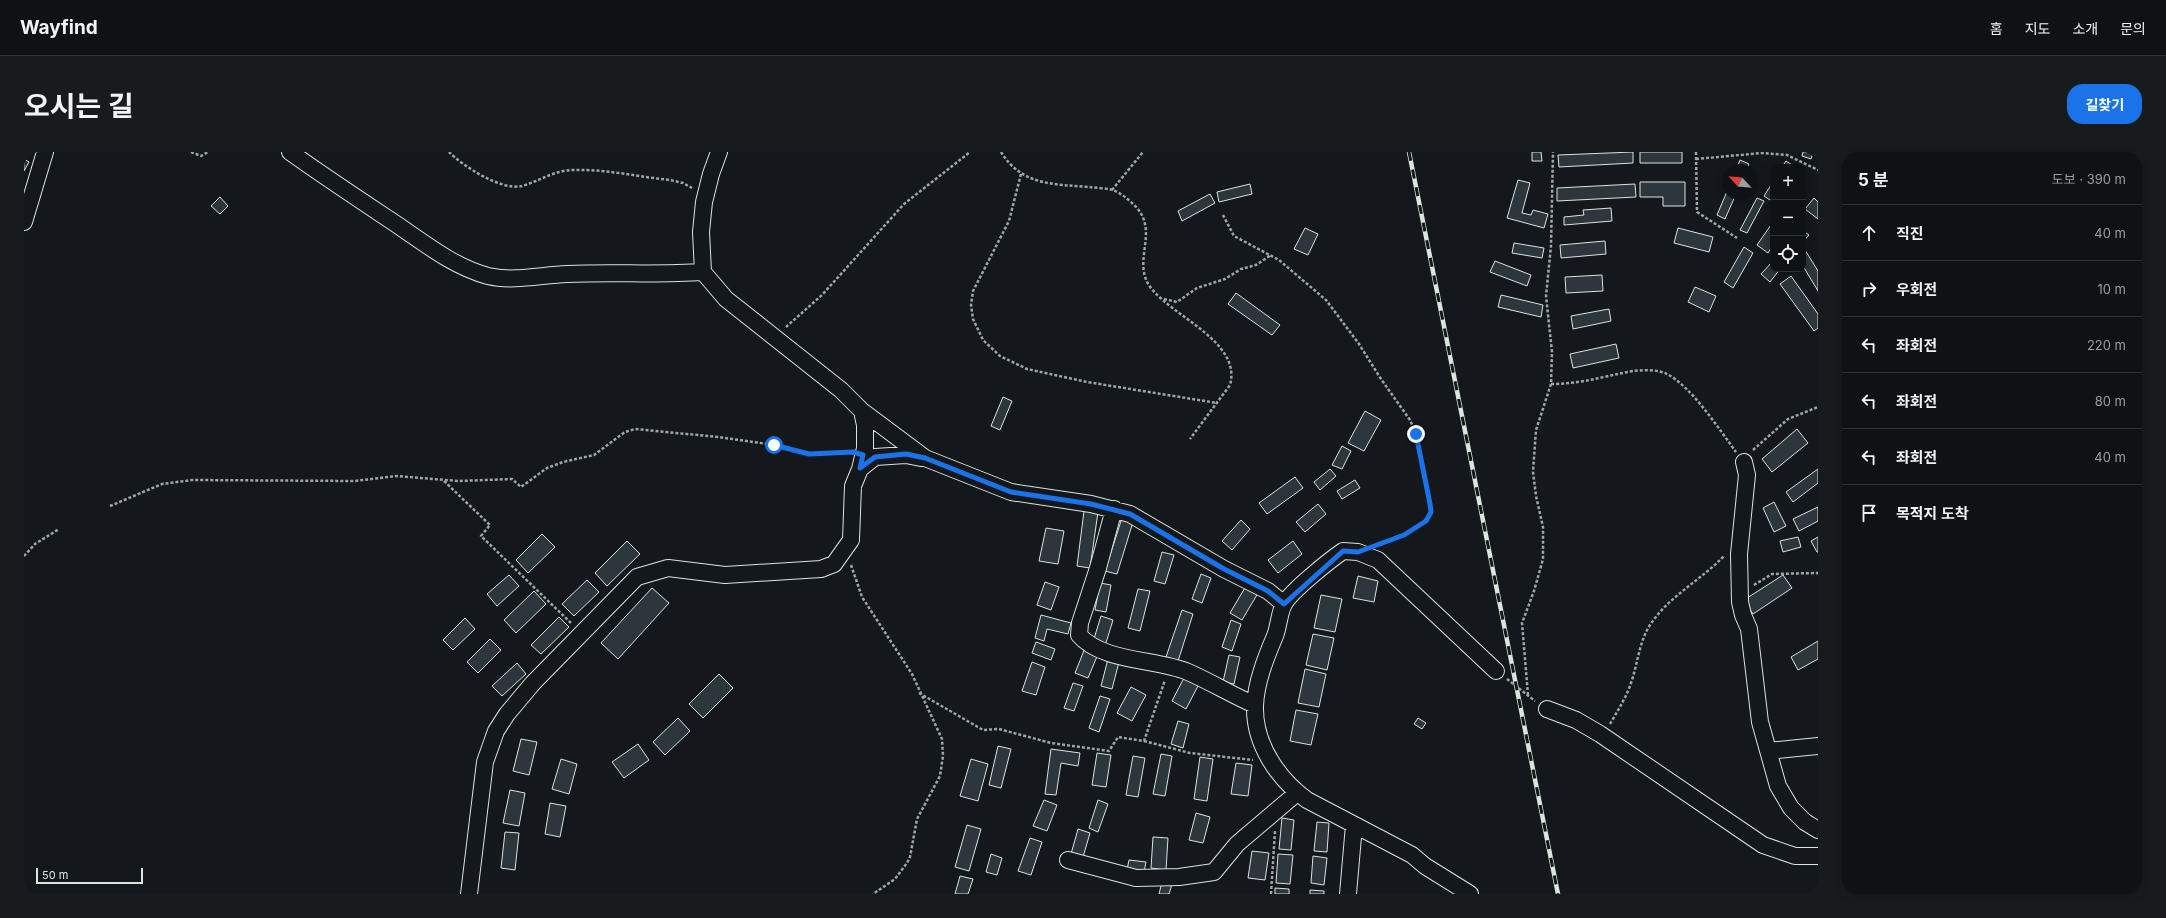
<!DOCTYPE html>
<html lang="ko">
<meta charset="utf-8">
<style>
:root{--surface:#0f1215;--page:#181b1e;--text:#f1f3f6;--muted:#9b9ea0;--line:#2f3234;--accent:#1a73e8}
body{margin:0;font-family:Inter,"Noto Sans KR",sans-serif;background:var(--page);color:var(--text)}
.controls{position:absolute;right:12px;top:12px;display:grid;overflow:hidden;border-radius:8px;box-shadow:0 2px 10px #0003}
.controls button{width:36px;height:36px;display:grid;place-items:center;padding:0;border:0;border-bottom:1px solid var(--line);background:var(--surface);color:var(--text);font:20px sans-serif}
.compass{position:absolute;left:1698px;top:12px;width:36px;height:36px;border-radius:50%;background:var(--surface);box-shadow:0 2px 10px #0003;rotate:296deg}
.scale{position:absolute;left:12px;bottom:10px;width:107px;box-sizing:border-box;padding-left:4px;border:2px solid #d8e6dc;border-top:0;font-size:11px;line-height:14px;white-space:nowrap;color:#d8e6dc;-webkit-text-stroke:3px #14181c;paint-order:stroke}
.stop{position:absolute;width:12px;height:12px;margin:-9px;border:3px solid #1a73e8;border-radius:50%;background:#fff}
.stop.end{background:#1a73e8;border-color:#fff;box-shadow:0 1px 4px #0008}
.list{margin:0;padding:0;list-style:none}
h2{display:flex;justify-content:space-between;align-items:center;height:52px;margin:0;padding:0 16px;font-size:17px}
h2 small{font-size:13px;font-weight:400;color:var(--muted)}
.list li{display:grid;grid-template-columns:26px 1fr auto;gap:12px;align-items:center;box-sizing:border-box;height:56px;padding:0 16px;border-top:1px solid var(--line)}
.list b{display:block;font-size:15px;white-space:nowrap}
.list em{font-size:13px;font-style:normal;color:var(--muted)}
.icon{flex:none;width:22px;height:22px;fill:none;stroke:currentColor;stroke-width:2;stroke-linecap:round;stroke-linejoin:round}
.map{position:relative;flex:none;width:1794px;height:742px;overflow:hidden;border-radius:16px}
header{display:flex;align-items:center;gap:24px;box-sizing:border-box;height:56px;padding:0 20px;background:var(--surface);border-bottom:1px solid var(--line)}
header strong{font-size:19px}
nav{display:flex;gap:22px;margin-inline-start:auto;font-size:14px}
.intro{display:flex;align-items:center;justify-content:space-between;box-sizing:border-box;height:96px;padding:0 24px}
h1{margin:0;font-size:28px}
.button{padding:10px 18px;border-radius:16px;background:var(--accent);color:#fff;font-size:14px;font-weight:700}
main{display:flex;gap:24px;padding:0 24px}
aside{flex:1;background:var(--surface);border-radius:16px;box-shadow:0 2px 10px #0003}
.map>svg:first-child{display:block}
.building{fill:#2c363c;stroke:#d8e6dc}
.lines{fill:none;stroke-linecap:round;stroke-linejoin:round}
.minor-casing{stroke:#d8e6dc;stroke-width:18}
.path{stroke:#9da8a2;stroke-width:2.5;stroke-dasharray:3 2;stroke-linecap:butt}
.minor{stroke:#14181c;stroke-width:16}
.rail-casing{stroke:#d8e6dc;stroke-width:4.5}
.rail{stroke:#14181c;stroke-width:3;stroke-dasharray:9;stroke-linecap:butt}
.route{stroke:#1a73e8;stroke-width:5}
</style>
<header>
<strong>Wayfind</strong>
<nav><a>홈</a><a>지도</a><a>소개</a><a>문의</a></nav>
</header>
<div class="intro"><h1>오시는 길</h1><a class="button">길찾기</a></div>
<main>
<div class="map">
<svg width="1794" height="742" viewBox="0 0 1794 742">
<rect width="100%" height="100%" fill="#14181c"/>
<path class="building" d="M1508 0H1517L1518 9H1508Z
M1609 0V11L1535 15 1534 3Z
M1616 0H1658V11H1616Z
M1779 0H1789L1787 7 1778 4Z
M0 7 5 10 0 19Z
M1716 8 1725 12 1722 18H1712Z
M1762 9 1771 15H1758Z
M1494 28 1506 31 1498 61 1507 63 1509 58 1524 62 1520 76 1483 66Z
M1616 30H1661V54H1639V45H1616Z
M1749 30V50L1740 44Z
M1226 32 1228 42 1195 50 1193 40Z
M1611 32 1612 45 1533 49V36Z
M1704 37V42H1712L1701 67 1693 63Z
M1186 42 1191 51 1158 69 1154 59Z
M196 45 204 54 196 62 187 54Z
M1733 46 1740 49 1723 81 1716 78Z
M1790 46 1794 50V67L1781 57Z
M1587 56 1588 69 1540 73V65L1560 63 1559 58Z
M1749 70V93L1744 101 1733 93Z
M1281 76 1294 82 1284 103 1270 97Z
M1654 76 1689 85 1685 100 1650 91Z
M1779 79 1785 83 1779 90Z
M1581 89 1582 102 1537 106 1536 93Z
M1490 91 1520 96 1518 106 1488 101Z
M1720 95 1729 101 1709 136 1700 130Z
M1781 98 1794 119V139L1779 114V99Z
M1471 109 1507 123 1503 134 1466 120Z
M1749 109V117H1756L1746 130 1737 122Z
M1578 123 1579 139 1542 141 1541 125Z
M1767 124 1794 162V176L1790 179 1756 132Z
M1671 135 1692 144 1685 160 1664 150Z
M1212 141 1256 173 1248 183 1204 152Z
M1477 143 1519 153 1517 165 1474 155Z
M1585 157 1587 169 1549 177 1547 164Z
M1592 192 1595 206 1549 216 1546 202Z
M979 245 988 249 976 278 967 274Z
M1341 259 1357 268 1340 299 1324 291Z
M1773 277 1784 291 1748 320 1738 307Z
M1318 294 1327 299 1318 317 1308 313Z
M1306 317 1312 324 1296 338 1290 330Z
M1794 317V331L1769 350 1762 340Z
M1271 325 1279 336 1243 362 1235 351Z
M1331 328 1336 336 1318 347 1313 339Z
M1750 350 1762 374 1750 380 1739 356Z
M1294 352 1302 362 1281 380 1272 370Z
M1794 355V369L1775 379 1769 367Z
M1060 359 1074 360 1066 416 1053 414Z
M1098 366 1109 370 1093 422 1081 419Z
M1217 368 1226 377 1208 398 1198 389Z
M1022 376 1040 379 1034 412 1015 409Z
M518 382 531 395 504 421 492 408Z
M1774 385 1777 395 1759 400 1756 389Z
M1794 385V400H1793L1787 389Z
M603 389 616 402 583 434 571 421Z
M1269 389 1278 402 1254 421 1244 408Z
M1138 400 1150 403 1141 432 1130 429Z
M1177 422 1187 426 1178 451 1168 447Z
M485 423 495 434 473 454 463 442Z
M1759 423 1768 436 1729 462 1720 448Z
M1334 424 1354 429 1350 450 1329 446Z
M563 428 575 440 550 464 538 452Z
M1021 430 1035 435 1027 458 1013 453Z
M1076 431 1087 433 1082 460 1071 458Z
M1222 434 1234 441 1218 468 1206 461Z
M628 436 645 451 594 507 577 491Z
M1114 437 1126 439 1116 479 1104 476Z
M510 439 522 452 492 481 480 468Z
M1297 443 1318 447 1311 480 1290 476Z
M1158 458 1169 462 1154 509 1142 505Z
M1017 463 1047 471 1044 482 1023 477 1020 489 1011 486Z
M1077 464 1089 468 1081 494 1069 490Z
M535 465 545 475 517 502 507 493Z
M441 466 451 477 429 498 419 488Z
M1207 468 1217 472 1208 499 1198 495Z
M1289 482 1310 486 1303 518 1282 513Z
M466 487 477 498 454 521 443 510Z
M1794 489V507L1774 518 1767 505Z
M1012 490 1031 497 1027 508 1008 501Z
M1061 496 1074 502 1064 526 1051 521Z
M1205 503 1216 505 1210 532 1199 530Z
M1084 507 1095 510 1088 537 1077 534Z
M1008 510 1021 515 1012 543 998 539Z
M493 511 502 522 478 544 468 534Z
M1281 517 1302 522 1295 555 1274 551Z
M695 522 709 536 679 566 665 552Z
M1161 524 1175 532 1162 557 1148 549Z
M1049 531 1059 534 1050 559 1040 556Z
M1107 535 1122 543 1108 569 1093 561Z
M1076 544 1086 547 1075 580 1065 576Z
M1272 558 1294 562 1287 593 1266 589Z
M654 566 666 579 641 603 629 590Z
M1394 566 1402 571 1398 577 1390 572Z
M1154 569 1165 572 1159 596 1147 592Z
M497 587 513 590 505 623 489 619Z
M614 592 625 608 600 626 588 610Z
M974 594 987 597 977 636 965 633Z
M1027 597 1056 601 1054 614 1037 611 1032 643 1021 642Z
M1073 601 1087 603 1082 635 1068 633Z
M1137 602 1148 604 1141 644 1129 642Z
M1109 604 1121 606 1114 645 1102 643Z
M1176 605 1189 607 1183 649 1170 647Z
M537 607 553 612 545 642 528 637Z
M947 607 964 612 954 649 936 644Z
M1212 611 1228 613 1224 644 1207 642Z
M486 638 501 641 495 674 479 671Z
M1020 648 1033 653 1023 679 1009 674Z
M1074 648 1084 652 1074 680 1065 676Z
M526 651 542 654 536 685 521 682Z
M1172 661 1186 665 1179 691 1165 688Z
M1258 666 1270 668 1267 698 1255 697Z
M1293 670 1305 671 1303 700 1290 699Z
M943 673 957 677 945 719 931 715Z
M1054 677 1066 681 1059 705 1047 702Z
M481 680 495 681 491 718 477 716Z
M1129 685 1144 686 1142 718 1127 716Z
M1006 686 1018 690 1007 723 994 719Z
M1228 699 1245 701 1241 728 1224 726Z
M967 702 978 706 973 723 962 720Z
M1254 702 1269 703 1266 732 1252 731Z
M1289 704 1303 706 1300 733 1287 731Z
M1105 708 1122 710 1120 720 1103 718Z
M936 724 949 727 944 742H931Z
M1138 730 1148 732 1145 742H1135Z
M1251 736 1265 737V742H1251Z
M1286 738 1300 739V742H1286Z"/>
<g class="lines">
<defs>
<path id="minor" d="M266 0C301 25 336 48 372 72 400 91 430 115 464 124 489 130 517 123 543 122 588 120 634 123 679 120
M0 70 21 0
M838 259 901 306 987 340 1067 352 1106 362 1200 417 1244 439 1260 452
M1720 310 1723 323 1715 402 1716 450 1719 463 1725 477 1736 570 1754 634 1767 656 1781 670 1794 678
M836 317 851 305 882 303 897 306
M1090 357 1074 416 1056 471 1055 483C1078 510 1133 507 1164 520 1187 530 1208 543 1231 553
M1523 557 1552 568 1576 582 1739 693 1771 704H1794
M1744 599 1794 594
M1044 708 1112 726 1155 725 1190 720 1213 692 1273 641
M445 742 461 610 472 579 483 562 509 531 613 425 644 416 701 423 797 417 810 412 827 388 829 334 836 317 841 296V273L838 259 817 238 702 147 679 120 677 80 680 50 687 22 695 0
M1324 742 1330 673
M1446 742 1401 714 1388 703 1283 648C1254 627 1230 592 1231 554 1232 530 1242 505 1251 484 1255 474 1255 461 1260 452 1267 439 1306 408 1319 399L1334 400 1354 408 1472 519"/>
</defs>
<use href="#minor" class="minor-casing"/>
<path class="path" d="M167 0 177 4 184 0
M425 0C439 14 477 39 498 34 516 29 530 18 550 18 582 17 615 25 646 28L659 31 668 36
M977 0C998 34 1030 32 1065 35 1072 36 1082 36 1089 38 1096 41 1103 46 1109 52 1138 78 1106 109 1127 136 1149 165 1218 190 1206 233L1166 287
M1672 0 1673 60 1713 86
M1672 7 1738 1 1763 3 1794 18
M997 22 985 69 949 139 947 153 949 167 959 188 976 204 1003 217 1063 230 1193 251
M1088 38 1119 0
M1199 63 1210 84 1255 108 1302 148 1335 192 1357 227 1386 268 1392 282 1407 360C1397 379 1373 385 1355 392
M1140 147 1153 150 1173 136 1201 127 1217 117 1232 113 1247 103
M762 175 798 143 880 52 946 0
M1527 232C1557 232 1581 224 1609 219 1619 218 1633 217 1643 222 1667 234 1695 277 1712 300
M1729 298 1764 267 1794 255
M420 329 466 373 457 384 548 472
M86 354 138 332 168 328 331 329 372 324 434 329 488 327 497 335 523 316 539 310 570 303 601 280 611 277 694 285 751 293 785 302 825 300
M0 404 11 392 35 377
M827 413 838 445 888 522 918 587 919 604 916 624 893 667 886 705 883 711 871 727 849 742
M1730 433 1748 422 1794 421
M1483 527 1511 549
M895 541 959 578 975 577 1027 591 1085 599 1094 585 1120 589 1141 528
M1504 543 1498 471 1510 439 1519 407V375L1512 344 1509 320 1512 278 1527 232 1528 200 1522 144 1527 94 1529 0
M1586 572C1594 558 1602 546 1607 531 1614 511 1615 490 1626 473 1644 445 1677 428 1700 404
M1120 589 1166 601 1229 608
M1247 742 1251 679"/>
<use href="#minor" class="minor"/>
<defs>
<path id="rail" d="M1385 0 1534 742"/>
</defs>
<use href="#rail" class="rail-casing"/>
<use href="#rail" class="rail"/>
</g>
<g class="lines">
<path class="route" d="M750 293 785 302 829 300 839 303 836 316 851 305 882 302 901 306 987 340 1067 352 1106 362 1200 417 1244 439 1260 452 1319 399 1334 400 1380 383 1402 369 1407 360 1406 352 1392 282"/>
</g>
</svg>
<div class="controls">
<button>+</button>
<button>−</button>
<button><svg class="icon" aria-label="locate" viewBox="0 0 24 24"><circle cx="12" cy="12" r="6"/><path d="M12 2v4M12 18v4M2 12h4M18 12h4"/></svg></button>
</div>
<svg class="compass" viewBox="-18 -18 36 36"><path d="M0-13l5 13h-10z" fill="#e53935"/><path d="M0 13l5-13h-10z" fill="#9b9ea0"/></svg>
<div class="scale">50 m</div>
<div class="stop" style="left:750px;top:293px"></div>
<div class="stop end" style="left:1392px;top:282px"></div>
</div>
<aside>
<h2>5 분<small>도보 · 390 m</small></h2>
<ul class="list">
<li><svg class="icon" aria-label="ahead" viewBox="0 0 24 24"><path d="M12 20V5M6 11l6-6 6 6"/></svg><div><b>직진</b></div><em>40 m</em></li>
<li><svg class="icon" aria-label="right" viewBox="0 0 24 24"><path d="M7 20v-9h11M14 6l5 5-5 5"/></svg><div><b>우회전</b></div><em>10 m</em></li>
<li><svg class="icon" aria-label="left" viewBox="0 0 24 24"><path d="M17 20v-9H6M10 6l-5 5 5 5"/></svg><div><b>좌회전</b></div><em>220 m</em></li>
<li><svg class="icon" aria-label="left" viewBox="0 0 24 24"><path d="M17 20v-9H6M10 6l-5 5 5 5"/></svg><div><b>좌회전</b></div><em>80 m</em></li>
<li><svg class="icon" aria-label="left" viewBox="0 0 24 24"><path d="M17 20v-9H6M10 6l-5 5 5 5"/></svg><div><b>좌회전</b></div><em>40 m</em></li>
<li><svg class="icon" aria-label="arrive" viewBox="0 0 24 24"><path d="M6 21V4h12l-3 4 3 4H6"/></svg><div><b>목적지 도착</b></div></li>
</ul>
</aside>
</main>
